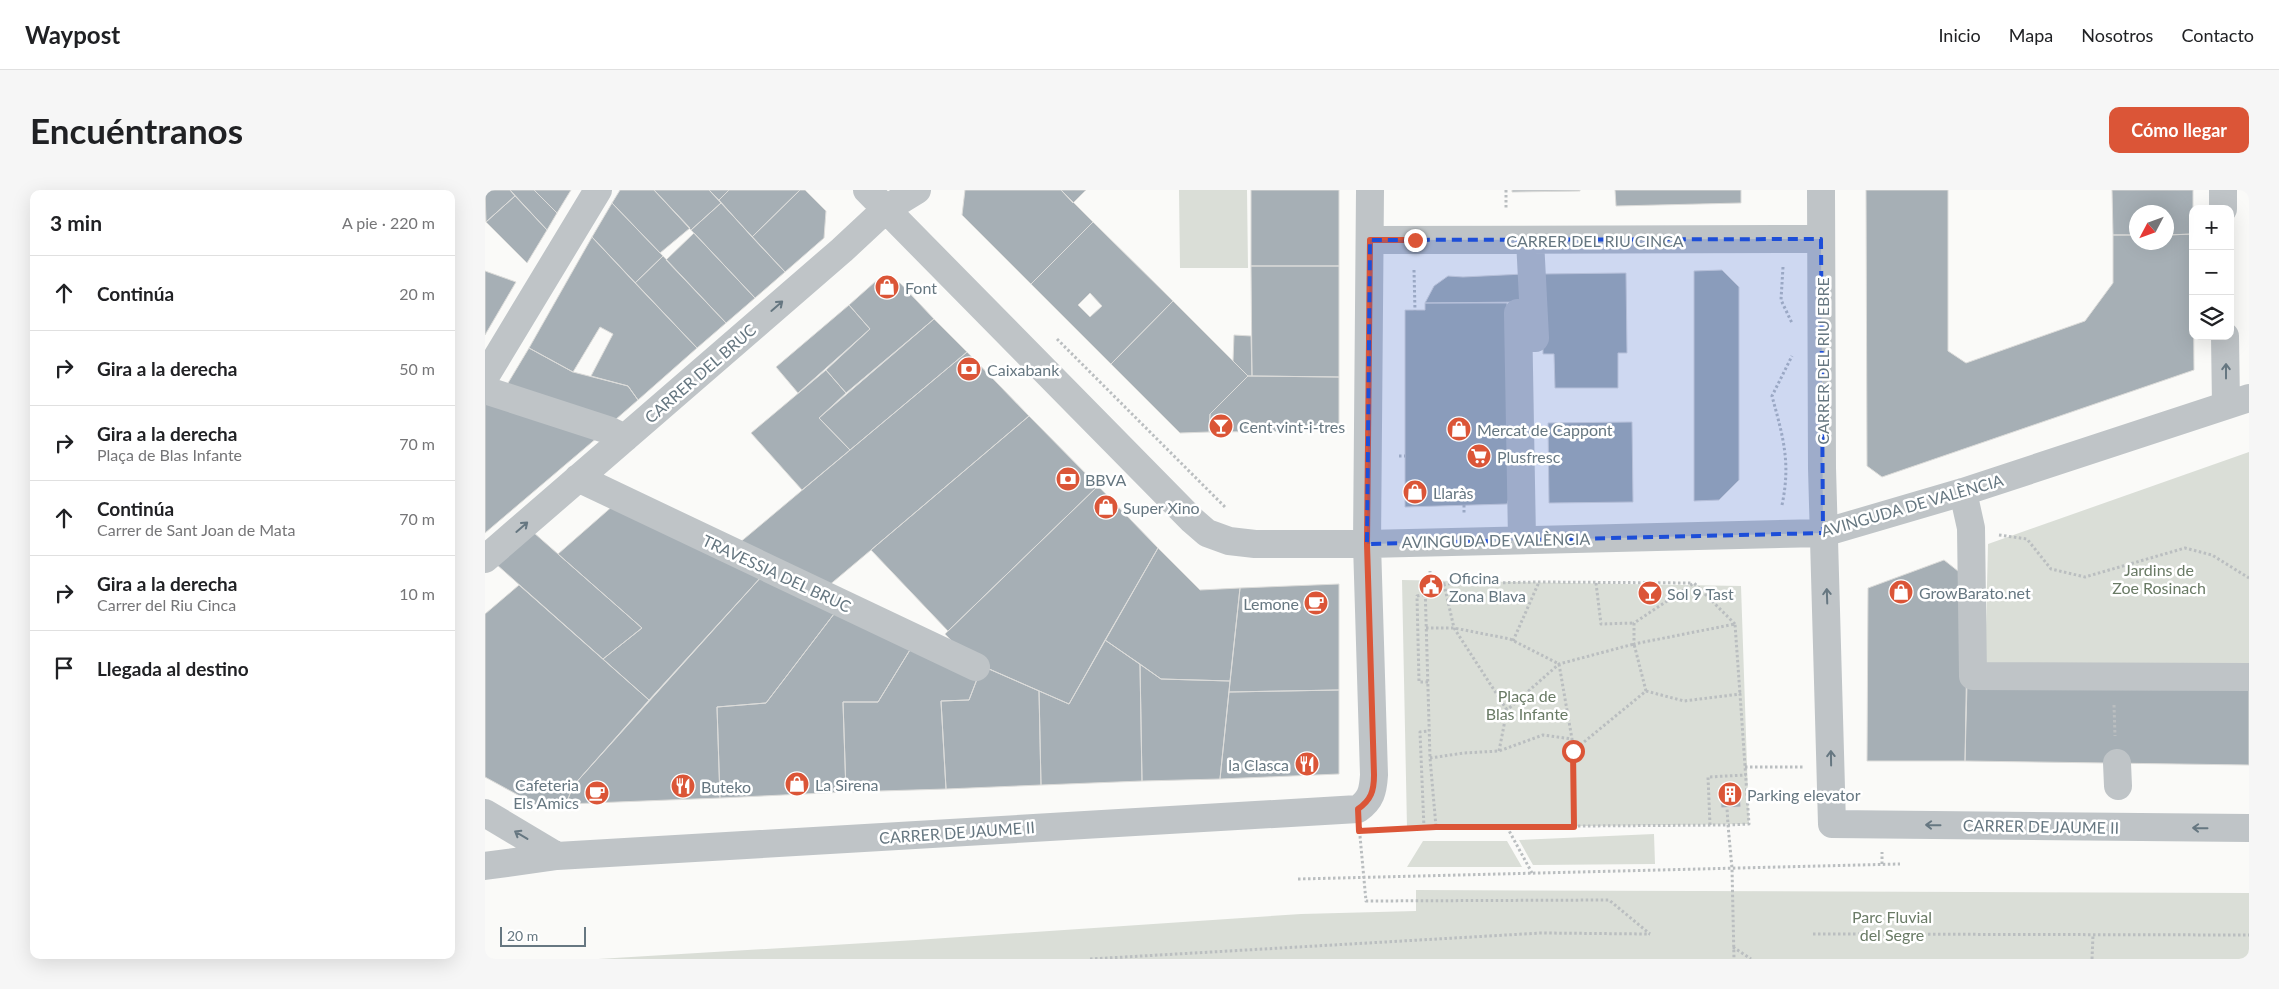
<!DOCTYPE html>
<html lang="es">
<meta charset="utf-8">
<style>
:root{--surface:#fff;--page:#f6f6f6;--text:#202124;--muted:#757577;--line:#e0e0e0;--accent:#db5537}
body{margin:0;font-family:Lato,sans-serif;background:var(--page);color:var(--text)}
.controls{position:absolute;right:15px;top:15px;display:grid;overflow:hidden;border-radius:10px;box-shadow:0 5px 20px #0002}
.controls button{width:45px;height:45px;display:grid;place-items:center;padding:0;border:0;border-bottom:1px solid var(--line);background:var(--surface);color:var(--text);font:25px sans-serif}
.compass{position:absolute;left:1644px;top:15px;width:45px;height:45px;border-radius:50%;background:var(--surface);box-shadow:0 5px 20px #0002;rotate:229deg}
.scale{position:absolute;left:15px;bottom:12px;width:86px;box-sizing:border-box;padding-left:5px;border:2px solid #667781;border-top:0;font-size:14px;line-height:18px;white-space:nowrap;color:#667781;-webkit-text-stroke:4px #fff;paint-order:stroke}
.stop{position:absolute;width:15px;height:15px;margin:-11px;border:4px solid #db5537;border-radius:50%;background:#fff}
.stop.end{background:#db5537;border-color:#fff;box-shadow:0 1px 5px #0008}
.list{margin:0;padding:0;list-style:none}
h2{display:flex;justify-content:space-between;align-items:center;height:65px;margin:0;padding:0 20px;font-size:21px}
h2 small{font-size:16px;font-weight:400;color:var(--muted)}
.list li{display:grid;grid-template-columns:32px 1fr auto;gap:15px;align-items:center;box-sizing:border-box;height:75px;padding:0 20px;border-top:1px solid var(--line)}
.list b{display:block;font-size:19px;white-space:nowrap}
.list p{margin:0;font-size:16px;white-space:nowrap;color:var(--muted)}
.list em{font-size:16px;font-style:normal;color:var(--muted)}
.icon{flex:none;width:28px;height:28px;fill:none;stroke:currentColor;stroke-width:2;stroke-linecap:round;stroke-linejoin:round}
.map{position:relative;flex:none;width:1764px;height:769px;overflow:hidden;border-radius:10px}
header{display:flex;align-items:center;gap:30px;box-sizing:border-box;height:70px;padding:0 25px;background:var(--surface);border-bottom:1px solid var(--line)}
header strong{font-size:24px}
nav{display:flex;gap:28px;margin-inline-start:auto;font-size:18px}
.intro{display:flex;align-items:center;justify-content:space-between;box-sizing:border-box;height:120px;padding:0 30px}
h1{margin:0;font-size:35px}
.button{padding:12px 22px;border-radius:10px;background:var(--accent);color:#fff;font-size:18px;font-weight:700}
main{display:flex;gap:30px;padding:0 30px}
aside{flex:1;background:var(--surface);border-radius:10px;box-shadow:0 5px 20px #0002}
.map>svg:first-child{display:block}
.green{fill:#daded7}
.building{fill:#a6afb5;stroke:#dcdcda;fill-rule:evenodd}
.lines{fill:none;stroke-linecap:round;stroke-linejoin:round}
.path{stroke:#babec0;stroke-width:3;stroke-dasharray:2.5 2.5;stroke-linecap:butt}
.minor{stroke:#bfc4c7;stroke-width:28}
.path-bridge{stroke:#babec0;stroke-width:3;stroke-dasharray:2.5 2.5;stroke-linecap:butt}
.oneway{stroke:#667781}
.route{stroke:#db5537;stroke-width:6}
.marked{fill:#1d4ed8;fill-opacity:0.2;stroke:#1d4ed8;stroke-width:4;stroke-dasharray:10 6;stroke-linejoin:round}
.labels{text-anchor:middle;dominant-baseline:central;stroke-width:5;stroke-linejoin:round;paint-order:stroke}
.street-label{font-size:16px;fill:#667781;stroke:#fff}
.poi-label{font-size:16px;fill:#667781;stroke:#fff;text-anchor:start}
.park-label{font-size:16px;fill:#697a65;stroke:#fff}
</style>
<header>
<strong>Waypost</strong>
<nav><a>Inicio</a><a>Mapa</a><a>Nosotros</a><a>Contacto</a></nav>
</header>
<div class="intro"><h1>Encuéntranos</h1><a class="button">Cómo llegar</a></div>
<main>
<aside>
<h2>3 min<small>A pie · 220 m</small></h2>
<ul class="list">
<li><svg class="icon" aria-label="ahead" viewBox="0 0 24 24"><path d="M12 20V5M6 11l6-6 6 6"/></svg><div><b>Continúa</b></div><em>20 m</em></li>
<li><svg class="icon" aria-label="right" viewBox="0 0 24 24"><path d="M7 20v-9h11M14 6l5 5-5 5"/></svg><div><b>Gira a la derecha</b></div><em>50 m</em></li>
<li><svg class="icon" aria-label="right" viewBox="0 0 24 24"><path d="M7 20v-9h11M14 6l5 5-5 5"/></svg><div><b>Gira a la derecha</b><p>Plaça de Blas Infante</p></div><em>70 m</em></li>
<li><svg class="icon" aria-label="ahead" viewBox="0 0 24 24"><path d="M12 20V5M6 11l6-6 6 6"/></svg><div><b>Continúa</b><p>Carrer de Sant Joan de Mata</p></div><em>70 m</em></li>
<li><svg class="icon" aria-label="right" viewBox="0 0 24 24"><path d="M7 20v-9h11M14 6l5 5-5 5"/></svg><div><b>Gira a la derecha</b><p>Carrer del Riu Cinca</p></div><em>10 m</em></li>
<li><svg class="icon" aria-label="arrive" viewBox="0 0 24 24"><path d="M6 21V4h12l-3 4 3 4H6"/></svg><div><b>Llegada al destino</b></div></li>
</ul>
</aside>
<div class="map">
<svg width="1764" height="769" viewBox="0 0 1764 769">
<rect width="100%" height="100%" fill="#fafaf8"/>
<path class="green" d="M694 0H762L763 78H695Z
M1764 262V479L1500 477 1503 354Z
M917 390 1256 396 1264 634 922 638Z
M1169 644 1170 674 1048 675 1034 650Z
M938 651H1022L1037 677H922Z
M931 700 1764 703V769H113L431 750 816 724 931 721Z"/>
<path class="building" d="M0 0H25L30 6 1 32Z
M25 0H49L72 23 62 40Z
M49 0H86L72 23Z
M135 0H169L205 38 175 63 127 13Z
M169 0H224L236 13 206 40Z
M224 0H244L234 10Z
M244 0H315L267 47 234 10Z
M315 0H320L341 21 339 48 300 82 267 47Z
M480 0H576L608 32 546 94 477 25Z
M576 0H601L588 13Z
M766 0H854V76H766Z
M1027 0H1095V1L1027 2Z
M1130 0H1256V13L1131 16Z
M1381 0H1463V161L1481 173 1600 131 1628 93V45H1652V52H1682V45L1708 44 1709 180 1397 287 1382 276Z
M1627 0H1708V44L1682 45V22H1652V45H1628Z
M30 6 62 40 42 73 1 32Z
M127 13 178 66 150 93 107 47Z
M236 13 300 82 270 108 206 40Z
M608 32 688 111 626 174 546 94ZM605 103 617 116 605 127 593 115Z
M209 43 270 108 241 133 181 70Z
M107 47 212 158 153 210 143 196 106 186 128 144 115 137 88 182 44 158Z
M178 66 241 133 212 158 150 93Z
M766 76H854V187L767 186Z
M1237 80 1254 97V290L1234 310 1209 311V81Z
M0 81 31 92 0 145Z
M1141 83 1142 163H1133V198H1070L1069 164H1058L1057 84Z
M1039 84V112L940 113 949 96 963 86 978 87Z
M391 91 415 93 449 129 361 203 341 180 385 139 364 115Z
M688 111 763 186 725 224 724 242 695 243 626 174Z
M940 113H1022L1030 291 1022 314 920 317V120H940Z
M364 115 385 139 313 203 291 177Z
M449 129 482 162 365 260 334 228Z
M749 145 766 146 767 186H763L748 171Z
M44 158 88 182 143 196 153 210 130 230 20 198Z
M482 162 544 226 386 360 342 397 253 354Z
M341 180 361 203 334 228 365 260 317 300 266 243Z
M763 186 854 187V241L724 242 725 224Z
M0 212 113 247 0 343Z
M544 226 613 296 463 441 386 360Z
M1147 232 1148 312 1064 313 1063 233Z
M613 296 673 358 584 514 486 471 460 444Z
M130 314 277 386 164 510 118 469 157 438 73 364Z
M48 342 157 438 118 469 11 374Z
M673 358 715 400 755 398 745 491 676 489 620 450Z
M1459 370 1483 389 1480 571H1382L1383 398Z
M277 386 352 420 281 513 232 517 235 608 81 614 88 596Z
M854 394V500L744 502 755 398Z
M34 395 164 510 88 596 81 614 53 616 0 587V424Z
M352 420 428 455 393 512H358L361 602 235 608 232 517 281 513Z
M620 450 655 474 657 591 556 595 554 501 584 514Z
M428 455 494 484 484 510 456 511 461 599 361 602 358 512H393Z
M655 474 676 489 745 491 735 589 657 591Z
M497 476 554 501 556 595 461 599 456 511 484 510Z
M1482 495 1764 498V575L1480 571Z
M854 500V584L735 589 744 502Z
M1255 598 1256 617 1236 618 1235 600Z"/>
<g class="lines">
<path class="path" d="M1021 0V19
M1298 77 1296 110 1307 133
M929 80 930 121
M572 149 741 318
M914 266H920
M979 315V323
M1297 315C1306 272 1298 247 1287 206L1307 166
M1514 345 1542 349 1566 379 1600 387 1700 358 1727 365 1764 388
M1111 393 1116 434 1149 433
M940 394 945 568 951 637
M948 394 1054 392 1208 393
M959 394 969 438 1022 520
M1250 434 1209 393 1149 433V454L1250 434 1255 504
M941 438H969L1025 449 1074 474
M1028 451 1054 392
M1074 474 1087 549 1089 637
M943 492H934L932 406 946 403 945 381
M1161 501 1199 511 1255 504 1264 634 1243 635 1242 618
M1629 515 1630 546
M1014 561 1022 520 1074 474 1149 454 1161 501 1088 561
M945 568 979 563 1014 561 1058 545 1087 549
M1260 577H1318
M1225 635 1223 587 1261 585
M1022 637 1047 683
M939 638 935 542 944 541
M893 640 951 637 1243 635 1247 678 1249 769
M875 646 881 711 1124 710 1165 744
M1397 674V662
M813 689 1415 674
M1328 744 1764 745
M1248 757 1266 769
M605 769 1056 743 1165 744
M1607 769 1608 745"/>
<path class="minor" d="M382 0 707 330 722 343 744 351 770 354H882L1338 343 1478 302 1764 208
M1336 0 1337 278 1347 634 1764 638
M1738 0V19
M885 50 1336 49
M1045 50 1050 148
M1033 123 1037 349
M1740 146 1741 215
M0 187 113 0
M0 200 123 240 140 248
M93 288 491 477
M1478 302 1486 338 1488 486 1764 487
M0 369 357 60 401 19 432 0
M1632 573 1633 596
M0 623 72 666
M0 676 72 666 873 619C886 610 888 601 889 585L882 354 885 0"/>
<path class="path-bridge" d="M940 394H948"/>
</g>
<defs><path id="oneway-shaft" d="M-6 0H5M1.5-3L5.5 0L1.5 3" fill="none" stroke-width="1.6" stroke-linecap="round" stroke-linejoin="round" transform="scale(1.25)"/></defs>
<g class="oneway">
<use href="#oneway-shaft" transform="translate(292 116) rotate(-41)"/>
<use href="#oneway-shaft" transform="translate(1741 181) rotate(-90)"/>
<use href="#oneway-shaft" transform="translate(37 337) rotate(-41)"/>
<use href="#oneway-shaft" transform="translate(1342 406) rotate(-92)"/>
<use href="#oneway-shaft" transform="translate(1346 568) rotate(-91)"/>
<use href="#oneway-shaft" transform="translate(1448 635) rotate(-179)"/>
<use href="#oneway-shaft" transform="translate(1715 638) rotate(-179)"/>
<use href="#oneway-shaft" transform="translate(36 645) rotate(-149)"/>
</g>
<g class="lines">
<path class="route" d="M930 50H885L882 354 889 585C889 601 886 610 873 619L874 641 951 637H1089L1088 561"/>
</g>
<path class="marked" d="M1336 49 1338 343 882 354 885 50Z"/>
<defs>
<symbol id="shop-disc" viewBox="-11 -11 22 22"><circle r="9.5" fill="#db5537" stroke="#fff"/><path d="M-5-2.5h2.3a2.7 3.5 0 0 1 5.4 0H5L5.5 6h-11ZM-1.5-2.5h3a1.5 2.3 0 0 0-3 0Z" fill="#fff"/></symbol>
<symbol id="bank-disc" viewBox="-11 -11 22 22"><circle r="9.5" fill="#db5537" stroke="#fff"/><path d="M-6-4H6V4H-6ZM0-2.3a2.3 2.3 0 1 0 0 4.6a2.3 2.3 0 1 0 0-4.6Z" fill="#fff"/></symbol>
<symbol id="bar-disc" viewBox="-11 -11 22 22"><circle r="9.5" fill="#db5537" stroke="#fff"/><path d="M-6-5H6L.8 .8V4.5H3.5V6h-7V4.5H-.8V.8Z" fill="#fff"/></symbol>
<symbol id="supermarket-disc" viewBox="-11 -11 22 22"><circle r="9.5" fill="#db5537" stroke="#fff"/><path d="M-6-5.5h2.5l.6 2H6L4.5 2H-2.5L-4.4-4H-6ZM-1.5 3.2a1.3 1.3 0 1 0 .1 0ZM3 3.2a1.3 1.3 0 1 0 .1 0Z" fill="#fff"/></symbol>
<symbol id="civic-disc" viewBox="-11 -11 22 22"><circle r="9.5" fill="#db5537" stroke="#fff"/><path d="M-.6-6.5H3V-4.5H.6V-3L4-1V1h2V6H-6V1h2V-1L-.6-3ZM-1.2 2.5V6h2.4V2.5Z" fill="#fff"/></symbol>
<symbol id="cafe-disc" viewBox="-11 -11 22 22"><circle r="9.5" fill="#db5537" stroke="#fff"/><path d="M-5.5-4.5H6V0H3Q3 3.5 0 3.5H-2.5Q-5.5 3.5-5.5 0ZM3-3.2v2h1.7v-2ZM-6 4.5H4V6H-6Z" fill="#fff"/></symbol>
<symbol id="restaurant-disc" viewBox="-11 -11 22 22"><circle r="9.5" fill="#db5537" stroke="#fff"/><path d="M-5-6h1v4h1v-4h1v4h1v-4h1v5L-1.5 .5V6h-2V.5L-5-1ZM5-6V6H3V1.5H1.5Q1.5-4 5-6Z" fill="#fff"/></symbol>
<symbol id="building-disc" viewBox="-11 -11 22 22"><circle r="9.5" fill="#db5537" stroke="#fff"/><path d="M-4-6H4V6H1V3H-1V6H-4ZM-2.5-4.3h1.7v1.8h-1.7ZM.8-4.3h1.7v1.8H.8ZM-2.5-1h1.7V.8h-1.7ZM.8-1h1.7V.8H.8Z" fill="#fff"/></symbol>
</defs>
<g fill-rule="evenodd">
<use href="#shop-disc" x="388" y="83" width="28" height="28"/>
<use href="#bank-disc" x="470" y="165" width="28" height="28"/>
<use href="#bar-disc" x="722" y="222" width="28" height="28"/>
<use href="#shop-disc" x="960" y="225" width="28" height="28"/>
<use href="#supermarket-disc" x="980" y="252" width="28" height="28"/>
<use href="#bank-disc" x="569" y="275" width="28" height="28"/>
<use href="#shop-disc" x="916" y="288" width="28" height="28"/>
<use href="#shop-disc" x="607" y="303" width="28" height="28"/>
<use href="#civic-disc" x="932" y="382" width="28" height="28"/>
<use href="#shop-disc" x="1402" y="388" width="28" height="28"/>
<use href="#bar-disc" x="1151" y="389" width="28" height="28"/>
<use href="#cafe-disc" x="817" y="399" width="28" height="28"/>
<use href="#restaurant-disc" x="808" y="560" width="28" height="28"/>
<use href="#shop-disc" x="298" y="580" width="28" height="28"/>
<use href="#restaurant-disc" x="184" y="582" width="28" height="28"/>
<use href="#cafe-disc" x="98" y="589" width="28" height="28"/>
<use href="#building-disc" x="1231" y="590" width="28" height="28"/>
</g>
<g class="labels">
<g class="street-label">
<text x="1110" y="50">CARRER DEL RIU CINCA</text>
<text transform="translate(1337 171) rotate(-90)">CARRER DEL RIU EBRE</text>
<text transform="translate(215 183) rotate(-41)">CARRER DEL BRUC</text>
<text transform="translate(1427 315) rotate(-16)">AVINGUDA DE VALÈNCIA</text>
<text transform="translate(1011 350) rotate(-1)">AVINGUDA DE VALÈNCIA</text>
<text transform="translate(292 383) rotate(25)">TRAVESSIA DEL BRUC</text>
<text transform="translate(1556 636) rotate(1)">CARRER DE JAUME II</text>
<text transform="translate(472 642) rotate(-4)">CARRER DE JAUME II</text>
</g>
<g class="poi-label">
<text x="420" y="97">Font</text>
<text x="502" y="179">Caixabank</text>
<text x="754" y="236">Cent vint-i-tres</text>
<text x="992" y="239">Mercat de Cappont</text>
<text x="1012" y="266">Plusfresc</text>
<text x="600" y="289">BBVA</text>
<text x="948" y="302">Llaràs</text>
<text x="638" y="317">Super Xino</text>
<text x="964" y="387">Oficina<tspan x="964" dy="18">Zona Blava</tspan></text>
<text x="1434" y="402">GrowBarato.net</text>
<text x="1182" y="403">Sol 9 Tast</text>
<text x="814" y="413" text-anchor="end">Lemone</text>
<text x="804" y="574" text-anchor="end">la Clasca</text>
<text x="94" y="594" text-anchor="end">Cafeteria<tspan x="94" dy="18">Els Amics</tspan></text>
<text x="330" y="594">La Sirena</text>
<text x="216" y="596">Buteko</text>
<text x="1262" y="604">Parking elevator</text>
</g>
<g class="park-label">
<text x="1674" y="379">Jardins de<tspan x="1674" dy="18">Zoe Rosinach</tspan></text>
<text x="1042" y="505">Plaça de<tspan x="1042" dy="18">Blas Infante</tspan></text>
<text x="1407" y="726">Parc Fluvial<tspan x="1407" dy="18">del Segre</tspan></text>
</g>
</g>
</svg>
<div class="controls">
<button>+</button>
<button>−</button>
<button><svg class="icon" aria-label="layers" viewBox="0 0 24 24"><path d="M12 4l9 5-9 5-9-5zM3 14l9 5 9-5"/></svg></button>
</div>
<svg class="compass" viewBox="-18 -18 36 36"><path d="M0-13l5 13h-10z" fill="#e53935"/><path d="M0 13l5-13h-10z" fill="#757577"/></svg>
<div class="scale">20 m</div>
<div class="stop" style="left:1088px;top:561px"></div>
<div class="stop end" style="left:930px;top:50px"></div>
</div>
</main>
